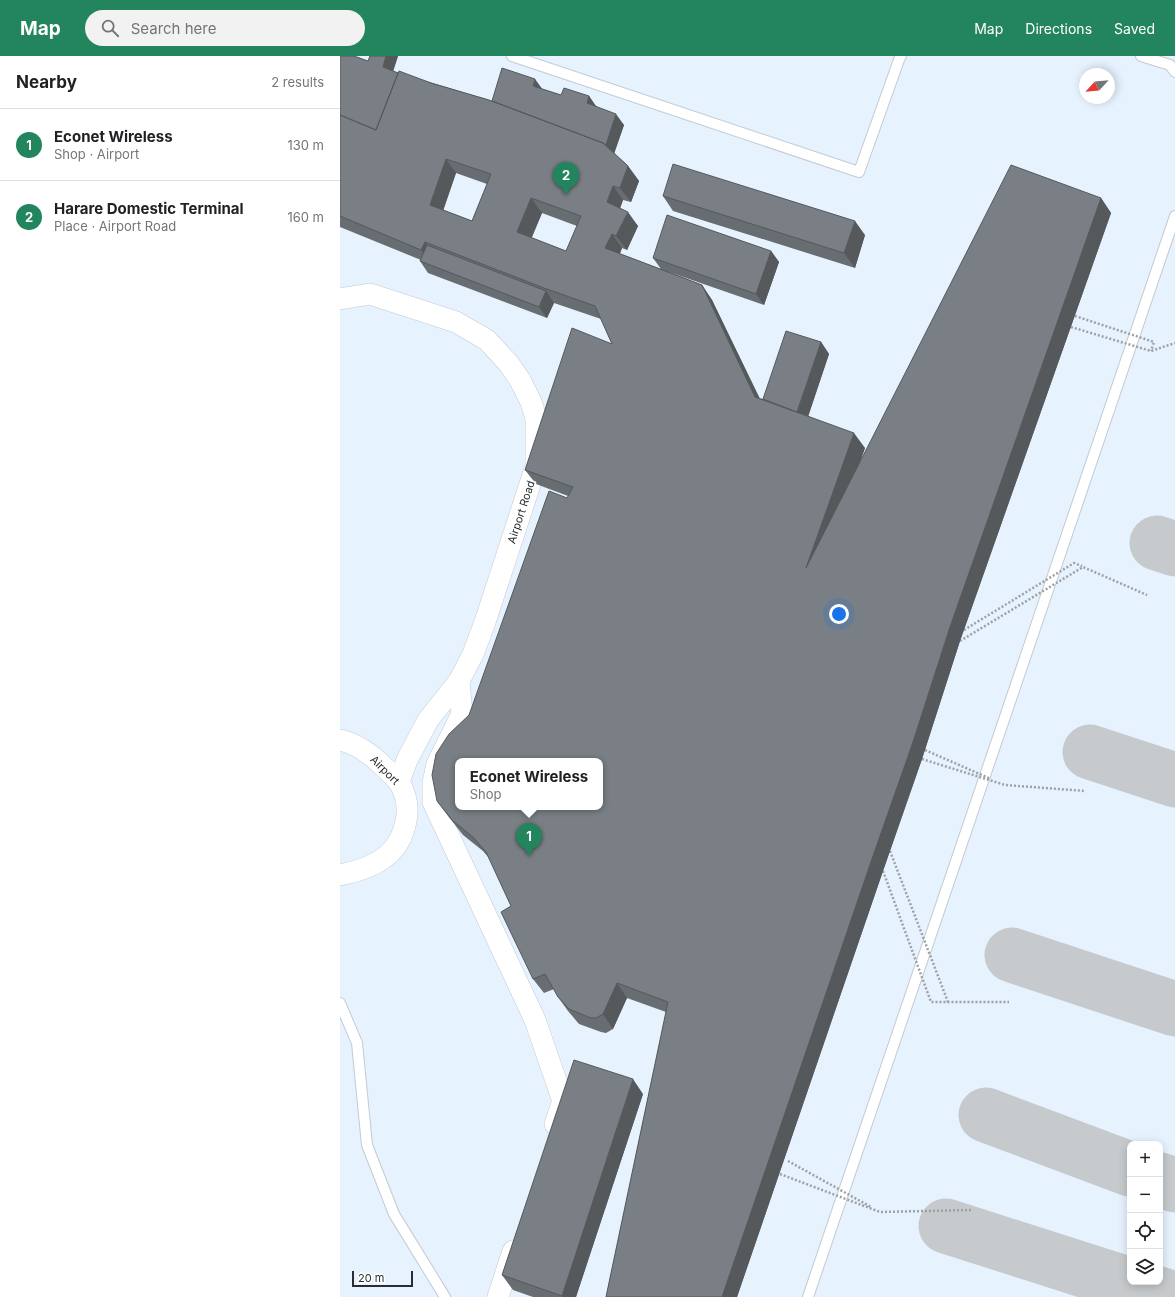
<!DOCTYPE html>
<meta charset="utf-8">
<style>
:root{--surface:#fff;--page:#f2f2f2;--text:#202124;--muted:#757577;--line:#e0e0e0;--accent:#23855e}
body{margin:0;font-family:Inter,sans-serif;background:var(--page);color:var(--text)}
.controls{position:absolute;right:12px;bottom:12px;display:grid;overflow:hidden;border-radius:8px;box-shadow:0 2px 10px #0003}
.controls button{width:36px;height:36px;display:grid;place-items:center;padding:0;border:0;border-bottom:1px solid var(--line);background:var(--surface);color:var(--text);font:20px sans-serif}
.compass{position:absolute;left:739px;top:12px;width:36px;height:36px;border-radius:50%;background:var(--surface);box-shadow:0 2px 10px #0003;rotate:244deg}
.scale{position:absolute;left:12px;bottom:10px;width:61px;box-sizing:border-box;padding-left:4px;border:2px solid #2b2d30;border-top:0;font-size:11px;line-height:14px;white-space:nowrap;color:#2b2d30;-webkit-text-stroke:3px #fff;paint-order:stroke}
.you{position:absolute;left:499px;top:558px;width:14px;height:14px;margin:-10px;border:3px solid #fff;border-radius:50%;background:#1a73e8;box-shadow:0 0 0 6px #1a73e833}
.badge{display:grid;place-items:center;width:26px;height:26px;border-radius:50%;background:var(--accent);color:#fff;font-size:13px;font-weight:700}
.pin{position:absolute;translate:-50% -33px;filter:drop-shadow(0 1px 2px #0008)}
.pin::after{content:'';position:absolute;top:21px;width:14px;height:12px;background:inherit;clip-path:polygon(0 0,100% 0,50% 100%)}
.popup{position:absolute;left:115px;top:702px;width:148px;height:52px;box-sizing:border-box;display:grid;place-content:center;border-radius:8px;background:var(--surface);filter:drop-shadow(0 1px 3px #0005);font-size:13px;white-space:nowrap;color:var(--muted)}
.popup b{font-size:15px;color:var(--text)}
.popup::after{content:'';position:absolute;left:50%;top:100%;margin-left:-8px;border:8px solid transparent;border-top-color:var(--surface)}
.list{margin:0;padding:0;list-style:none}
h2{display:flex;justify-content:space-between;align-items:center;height:52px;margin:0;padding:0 16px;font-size:17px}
h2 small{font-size:13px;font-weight:400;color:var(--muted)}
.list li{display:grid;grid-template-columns:26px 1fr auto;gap:12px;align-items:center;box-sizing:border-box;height:72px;padding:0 16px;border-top:1px solid var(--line)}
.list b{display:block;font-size:15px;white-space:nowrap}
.list p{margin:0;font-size:13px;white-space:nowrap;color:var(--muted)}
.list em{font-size:13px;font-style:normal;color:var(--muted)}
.icon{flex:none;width:22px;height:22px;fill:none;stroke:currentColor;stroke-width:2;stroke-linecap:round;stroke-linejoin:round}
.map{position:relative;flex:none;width:835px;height:1241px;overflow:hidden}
header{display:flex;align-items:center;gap:24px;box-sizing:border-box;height:56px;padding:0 20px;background:var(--accent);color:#fff}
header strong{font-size:19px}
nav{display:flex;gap:22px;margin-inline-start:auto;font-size:14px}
.search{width:280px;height:36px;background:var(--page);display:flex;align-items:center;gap:10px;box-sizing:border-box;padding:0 14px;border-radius:22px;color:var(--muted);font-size:15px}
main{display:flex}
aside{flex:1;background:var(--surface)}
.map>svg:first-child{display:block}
.built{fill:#e6f2fe;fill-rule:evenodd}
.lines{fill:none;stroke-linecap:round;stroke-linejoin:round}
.taxiway{stroke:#c6cacd;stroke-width:55}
.service-casing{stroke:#c4cad0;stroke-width:12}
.minor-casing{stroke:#c4cad0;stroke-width:22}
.service{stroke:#fff;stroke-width:10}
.minor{stroke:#fff;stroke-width:21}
.path-bridge{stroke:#9ea1a4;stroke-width:2.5;stroke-dasharray:2 2;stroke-linecap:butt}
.wall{fill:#686d72;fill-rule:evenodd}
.shaded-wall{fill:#55595c}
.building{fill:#797f84;stroke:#55595c;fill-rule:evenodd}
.labels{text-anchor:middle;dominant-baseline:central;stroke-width:3.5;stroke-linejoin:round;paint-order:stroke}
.street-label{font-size:11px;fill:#2b2d30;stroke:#fff}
</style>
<header>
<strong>Map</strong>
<div class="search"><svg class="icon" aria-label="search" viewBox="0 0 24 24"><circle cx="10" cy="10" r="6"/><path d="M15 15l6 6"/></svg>Search here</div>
<nav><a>Map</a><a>Directions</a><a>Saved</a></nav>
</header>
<main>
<aside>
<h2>Nearby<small>2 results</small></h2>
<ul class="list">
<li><span class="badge">1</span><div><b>Econet Wireless</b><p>Shop · Airport</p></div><em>130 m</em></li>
<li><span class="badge">2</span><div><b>Harare Domestic Terminal</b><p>Place · Airport Road</p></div><em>160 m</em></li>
</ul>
</aside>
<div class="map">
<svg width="835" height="1241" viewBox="0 0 835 1241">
<rect width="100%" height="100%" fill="#f7fbff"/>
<path class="built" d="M0 0H835V1241H0ZM745 18H769V42H745ZM118 705H260V751H118ZM790 1088H820V1226H790Z"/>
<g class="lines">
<path class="taxiway" d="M817 487 835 493
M750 696 835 724
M672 899 835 953
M646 1059 790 1113
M820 1124 835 1129
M606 1170 828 1241"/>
<defs>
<path id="service" d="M172 0 519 116 560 1 561 0
M801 0 830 9 835 16
M0 947 17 987 27 1089 54 1158 105 1241
M468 1241 835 160"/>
<path id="minor" d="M0 243 30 238 116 266 147 284 169 308 180 324 191 346 196 362V410L145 566 133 598 119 625 88 664 67 704 59 726
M119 625 122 658 97 708 93 727V746L195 964 223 1045 215 1068
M0 684C17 688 32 699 44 711 49 716 55 721 59 726 66 738 69 751 66 765 59 801 33 812 0 819
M158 1241 173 1195"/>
</defs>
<use href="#service" class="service-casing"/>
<use href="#minor" class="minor-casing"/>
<use href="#service" class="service"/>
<use href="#minor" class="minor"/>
<path class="path-bridge" d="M735 260 814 286 811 295
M731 271 811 295 835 287
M624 574 734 507 742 510
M620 585 743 511 807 539
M585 694 651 723
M582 703 665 729 745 735
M550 795 608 946
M543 815 591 946H669
M448 1105 531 1151
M440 1118 540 1156 632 1154"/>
</g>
<path class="wall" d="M0 0 28 5 30 0H58L53 15 152 45 202 33 221 39 249 40 256 50 284 69 274 97 288 110 299 125 291 146 283 144 280 152 298 170 287 194 282 192 280 198 321 213 313 202 431 195 439 206 424 249 326 215 362 229 372 244 419 342 423 343 481 286 489 298 468 360 525 392 518 411 761 142 771 157 620 585 582 703 543 815 397 1241H266L326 956 287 942 273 973 266 977 261 976 239 968 228 955 218 941 214 933 204 937 193 923 171 850 149 802 143 795 123 779 108 760 97 745 129 659 228 440 196 428 185 414 272 288 261 263 214 247 207 262 88 217 80 205 81 204 0 171ZM116 117 147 128 132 165 103 154ZM202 157 237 170 226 195 191 182Z
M323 140 525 179 515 212 333 155Z
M303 1038 236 1241H193L173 1234 162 1219Z"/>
<path class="shaded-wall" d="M46 0H58L51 22 43 11Z
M195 23 203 34 193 30Z
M249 40 257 52 247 47Z
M276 58 284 69 273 101 265 90Z
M106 103 116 117 100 164 90 149Z
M288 110 299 125 291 146 280 132Z
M273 130 283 144 277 161 267 146Z
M191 142 202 157 188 191 177 176Z
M761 142 771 157 620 585 582 703 543 815 397 1241H382L610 571Z
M288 156 298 170 287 194 276 180Z
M515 165 525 179 515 212 504 197Z
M272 178 282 192 275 207 265 192Z
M85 186 95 201 91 209 81 194Z
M431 195 439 206 424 249 416 238Z
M362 229 372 244 426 355 415 341Z
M206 235 214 247 207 262 199 251Z
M481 286 489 298 465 370 457 358Z
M514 377 525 392 477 527 466 512Z
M277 927 287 942 273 973 263 958Z
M293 1023 303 1038 236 1241H223L222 1240Z"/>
<path class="building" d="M0 0H14L28 5 30 0H46L43 11 58 17 36 74 0 59Z
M162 12 195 23 193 30 221 39 224 32 249 40 247 47 276 58 266 89 263 87 152 45Z
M59 15 91 27 149 44 263 87 288 110 280 132 273 130 267 146 288 156 276 180 272 178 265 192 362 229 415 341 514 377 466 512 671 109 761 142 610 571 572 689 533 800 382 1241H266L328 946 277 927 263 958 256 962H251L229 953 218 941 205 918 193 923 161 856 171 850 146 796 133 781 113 765 97 745 92 719 96 698 109 678 129 659 209 435 227 442 233 431 185 414 232 272 272 288 255 250 204 232 85 186 81 194 0 160V59L36 74ZM106 103 151 118 132 165 90 149ZM191 142 241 160 226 195 177 176ZM118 705H260V751H118Z
M333 108 515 165 504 197 323 140Z
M327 159 431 195 416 238 313 202Z
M87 189 206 235 199 251 80 205Z
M446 275 481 286 457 356 423 343Z
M234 1004 293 1023 222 1240 162 1219Z"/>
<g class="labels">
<g class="street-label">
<text transform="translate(181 456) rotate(-72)">Airport Road</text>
<text transform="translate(45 714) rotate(45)">Airport</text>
</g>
</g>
</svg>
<div class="controls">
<button>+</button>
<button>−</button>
<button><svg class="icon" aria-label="locate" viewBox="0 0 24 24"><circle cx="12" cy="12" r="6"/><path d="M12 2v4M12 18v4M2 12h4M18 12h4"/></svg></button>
<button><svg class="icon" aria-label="layers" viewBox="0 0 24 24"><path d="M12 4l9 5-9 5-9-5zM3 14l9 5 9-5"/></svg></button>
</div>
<svg class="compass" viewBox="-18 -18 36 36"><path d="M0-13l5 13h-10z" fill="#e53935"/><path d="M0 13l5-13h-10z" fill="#757577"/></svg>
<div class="scale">20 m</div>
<div class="you"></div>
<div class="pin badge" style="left:189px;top:800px">1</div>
<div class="popup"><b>Econet Wireless</b>Shop</div>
<div class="pin badge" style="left:226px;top:139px">2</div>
</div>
</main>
